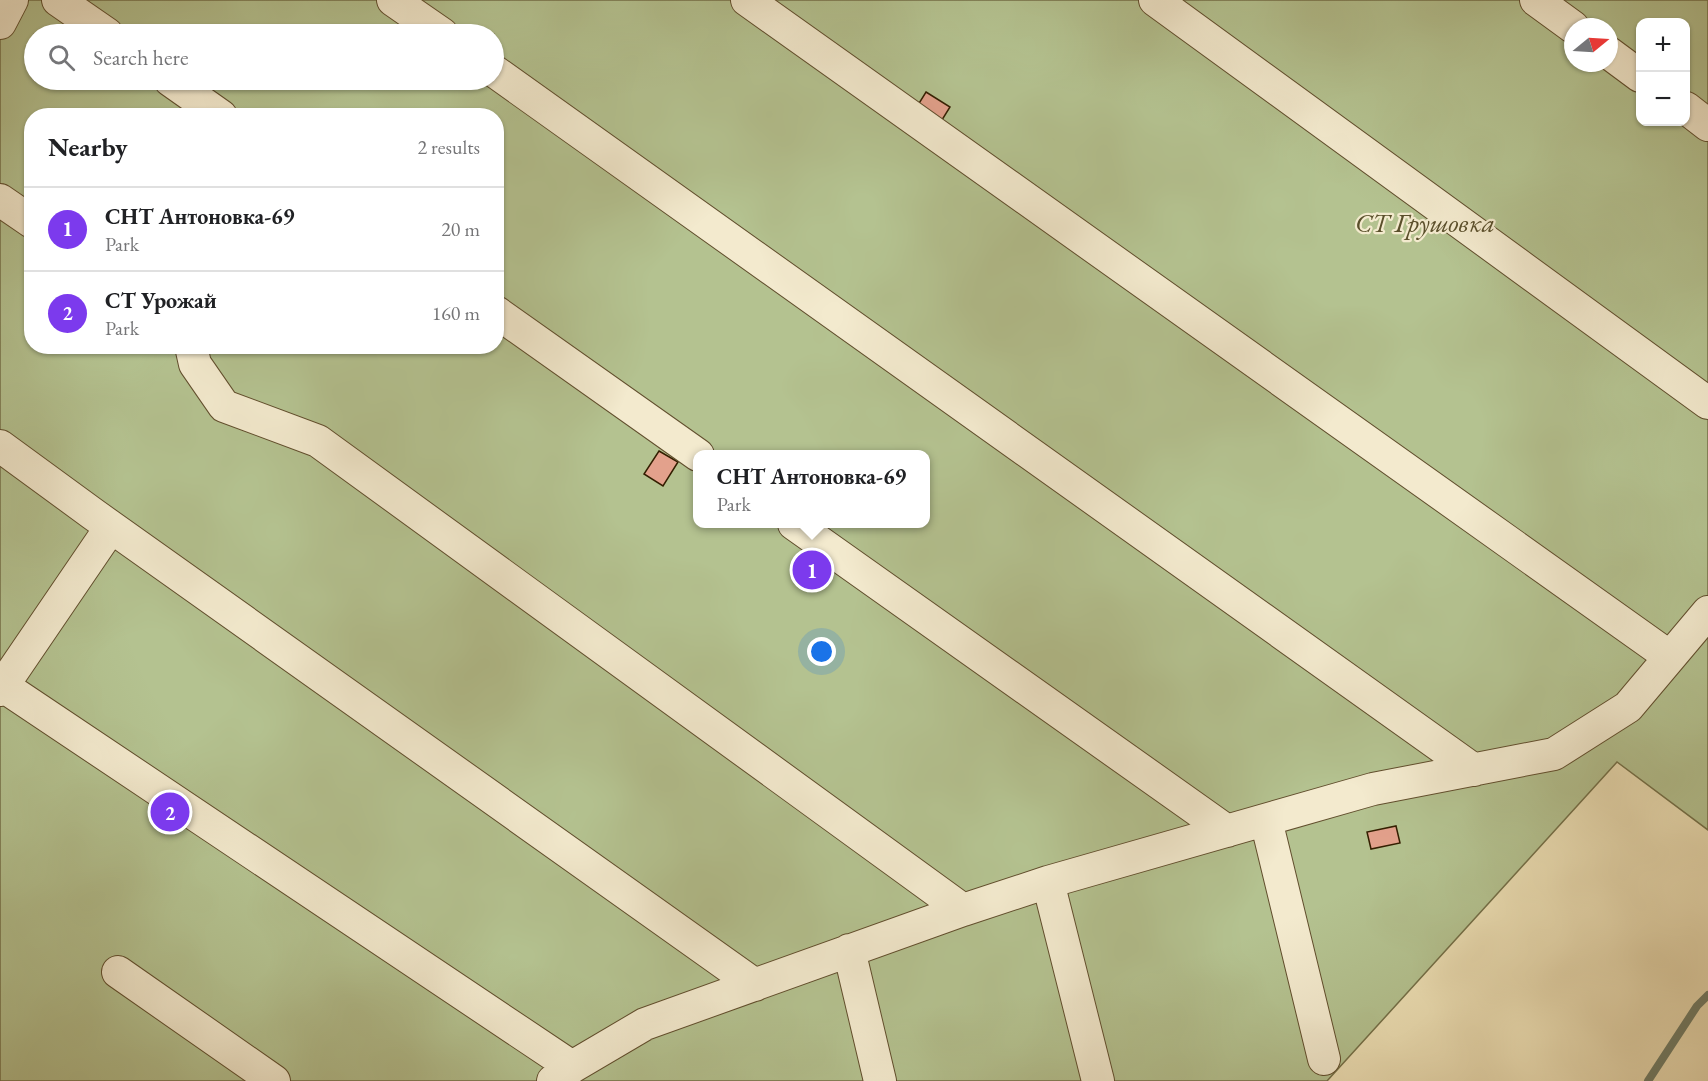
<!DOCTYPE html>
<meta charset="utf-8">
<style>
:root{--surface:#fff;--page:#f2f2f2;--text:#202124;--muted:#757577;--line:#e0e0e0;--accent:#7c3aed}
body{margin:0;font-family:"EB Garamond",serif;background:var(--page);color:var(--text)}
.controls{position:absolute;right:18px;top:18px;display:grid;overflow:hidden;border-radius:12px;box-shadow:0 2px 4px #0004}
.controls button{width:54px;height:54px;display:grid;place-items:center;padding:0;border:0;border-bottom:2px solid var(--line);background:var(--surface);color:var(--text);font:30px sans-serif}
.compass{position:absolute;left:1564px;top:18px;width:54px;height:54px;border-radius:50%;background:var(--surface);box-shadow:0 2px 4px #0004;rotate:72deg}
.you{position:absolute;left:822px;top:652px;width:21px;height:21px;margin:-15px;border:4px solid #fff;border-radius:50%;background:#1a73e8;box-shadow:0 0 0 9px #1a73e833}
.badge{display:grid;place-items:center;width:39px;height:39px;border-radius:50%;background:var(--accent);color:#fff;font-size:20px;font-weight:700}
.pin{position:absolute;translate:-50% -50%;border:3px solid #fff;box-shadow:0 2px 6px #0006}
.popup{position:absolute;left:693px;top:450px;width:237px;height:78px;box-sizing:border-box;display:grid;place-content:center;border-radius:12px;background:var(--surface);filter:drop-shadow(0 2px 4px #0005);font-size:20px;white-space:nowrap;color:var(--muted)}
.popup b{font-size:22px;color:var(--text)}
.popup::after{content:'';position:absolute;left:50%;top:100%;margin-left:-12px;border:12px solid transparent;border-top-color:var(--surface)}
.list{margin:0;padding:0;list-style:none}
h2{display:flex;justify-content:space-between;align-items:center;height:78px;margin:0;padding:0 24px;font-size:26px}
h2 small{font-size:20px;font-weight:400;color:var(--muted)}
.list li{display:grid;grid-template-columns:39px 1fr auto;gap:18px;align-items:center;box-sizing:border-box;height:84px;padding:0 24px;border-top:2px solid var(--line)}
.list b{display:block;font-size:22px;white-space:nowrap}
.list p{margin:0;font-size:20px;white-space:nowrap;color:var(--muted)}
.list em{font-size:20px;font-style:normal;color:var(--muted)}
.icon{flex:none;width:33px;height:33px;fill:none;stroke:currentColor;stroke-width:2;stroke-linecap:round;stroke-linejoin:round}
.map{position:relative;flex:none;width:1708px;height:1081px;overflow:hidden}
.search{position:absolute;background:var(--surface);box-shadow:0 2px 4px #0004;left:24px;top:24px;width:480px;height:66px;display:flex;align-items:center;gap:15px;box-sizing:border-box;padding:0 21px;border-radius:33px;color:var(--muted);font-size:22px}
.panel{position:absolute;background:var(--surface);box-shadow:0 2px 4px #0004;left:24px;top:108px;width:480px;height:246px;border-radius:24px}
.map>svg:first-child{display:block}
.green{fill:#b4c290;stroke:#747048;stroke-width:1.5;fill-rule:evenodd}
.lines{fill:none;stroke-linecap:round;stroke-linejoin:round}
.stream{stroke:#707d68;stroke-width:8}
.building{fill:#e3a18c;stroke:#331e00;stroke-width:1.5}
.minor-casing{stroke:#614e2d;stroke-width:34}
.minor{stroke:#f3eace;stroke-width:32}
.labels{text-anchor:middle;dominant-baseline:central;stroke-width:4.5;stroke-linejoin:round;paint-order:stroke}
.park-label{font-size:27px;font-style:italic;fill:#5a4f2b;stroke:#f3eace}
</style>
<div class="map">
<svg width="1708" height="1081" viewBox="0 0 1708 1081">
<rect width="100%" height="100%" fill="#ecdfb4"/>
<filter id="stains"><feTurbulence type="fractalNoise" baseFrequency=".00333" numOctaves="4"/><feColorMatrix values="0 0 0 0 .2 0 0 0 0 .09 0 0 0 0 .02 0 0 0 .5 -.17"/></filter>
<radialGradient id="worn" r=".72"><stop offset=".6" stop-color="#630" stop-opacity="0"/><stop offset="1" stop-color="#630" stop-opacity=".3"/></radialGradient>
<path class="green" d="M0 0H1708V830L1617 762 1327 1081H0ZM1640 22H1686V122H1640ZM1573 27H1609V63H1573ZM34 34H494V80H34ZM32 116H496V346H32ZM698 454H926V524H698Z"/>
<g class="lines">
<path class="stream" d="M1648 1081 1697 1006 1708 995"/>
</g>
<path class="building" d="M926 92 950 107 937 128 913 113Z
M659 451 678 462 663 486 644 474Z
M1396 826 1400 843 1371 849 1367 832Z"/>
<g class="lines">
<defs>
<path id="minor" d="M58 0 107 34
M393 0 442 34
M747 0 1670 657
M1155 0 1708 403
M1536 0 1573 27
M0 23 12 0
M1609 53 1640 76
M494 71 1474 770
M170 80 221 116
M1686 108 1708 125
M0 200 32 222
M496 312 698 455
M191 346 195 364 224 406 318 441 963 910
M0 446 93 514 755 985
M794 524 1227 831
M3 686 572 1067
M0 690 111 527
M1266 820 1324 1059
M1048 882 1098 1081
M849 950 880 1081
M118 972 274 1081
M553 1081 572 1067 645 1024 963 910 1048 882 1373 789 1554 754 1628 707 1708 612"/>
</defs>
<use href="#minor" class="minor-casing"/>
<use href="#minor" class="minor"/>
</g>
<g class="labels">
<g class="park-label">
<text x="1425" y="222">СТ Грушовка</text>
</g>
</g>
<rect width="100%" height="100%" filter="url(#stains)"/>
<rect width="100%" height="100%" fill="url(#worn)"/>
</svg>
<div class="controls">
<button>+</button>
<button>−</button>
</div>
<svg class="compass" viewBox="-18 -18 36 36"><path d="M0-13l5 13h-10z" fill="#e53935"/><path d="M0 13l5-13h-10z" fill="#757577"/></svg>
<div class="you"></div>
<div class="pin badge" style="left:812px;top:570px">1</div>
<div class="popup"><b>СНТ Антоновка-69</b>Park</div>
<div class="pin badge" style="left:170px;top:812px">2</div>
<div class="search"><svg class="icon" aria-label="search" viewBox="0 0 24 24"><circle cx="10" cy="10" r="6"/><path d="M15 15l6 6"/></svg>Search here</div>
<section class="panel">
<h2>Nearby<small>2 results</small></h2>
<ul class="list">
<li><span class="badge">1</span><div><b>СНТ Антоновка-69</b><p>Park</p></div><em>20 m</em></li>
<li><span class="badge">2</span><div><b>СТ Урожай</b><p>Park</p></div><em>160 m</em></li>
</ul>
</section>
</div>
